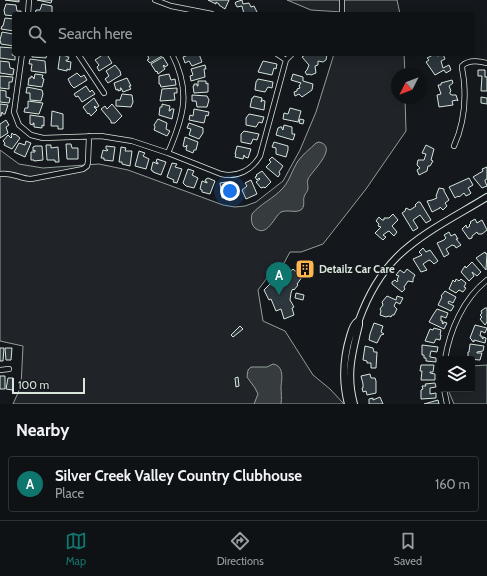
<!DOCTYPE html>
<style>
:root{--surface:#0f1215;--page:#1d2022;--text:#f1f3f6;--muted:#9b9ea0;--line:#2f3234;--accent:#0f766e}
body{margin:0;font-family:Cabin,sans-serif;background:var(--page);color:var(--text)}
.controls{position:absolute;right:12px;bottom:12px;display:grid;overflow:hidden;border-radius:4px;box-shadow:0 2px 10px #0003}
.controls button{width:36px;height:36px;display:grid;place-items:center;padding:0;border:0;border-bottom:1px solid var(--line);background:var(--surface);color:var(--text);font:20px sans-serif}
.compass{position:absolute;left:391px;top:68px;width:36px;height:36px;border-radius:50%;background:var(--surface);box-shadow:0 2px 10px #0003;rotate:228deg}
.scale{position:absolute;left:12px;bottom:10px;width:73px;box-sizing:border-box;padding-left:4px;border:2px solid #d8e6dc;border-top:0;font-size:11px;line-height:14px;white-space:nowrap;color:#d8e6dc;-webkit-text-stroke:3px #14181c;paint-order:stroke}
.you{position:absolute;left:230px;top:191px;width:14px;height:14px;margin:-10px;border:3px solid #fff;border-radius:50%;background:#1a73e8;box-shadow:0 0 0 6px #1a73e833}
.badge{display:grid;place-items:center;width:26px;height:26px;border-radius:50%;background:var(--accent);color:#fff;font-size:13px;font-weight:700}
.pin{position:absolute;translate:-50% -33px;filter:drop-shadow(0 1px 2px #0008)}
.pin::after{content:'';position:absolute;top:21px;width:14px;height:12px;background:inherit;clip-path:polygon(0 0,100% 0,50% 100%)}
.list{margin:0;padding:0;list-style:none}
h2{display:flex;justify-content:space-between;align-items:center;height:52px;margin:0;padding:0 16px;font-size:17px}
h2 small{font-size:13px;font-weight:400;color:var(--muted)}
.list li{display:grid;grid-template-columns:26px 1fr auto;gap:12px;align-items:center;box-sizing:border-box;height:56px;margin:0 8px 8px;padding:0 8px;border:1px solid var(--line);border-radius:4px}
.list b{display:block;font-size:15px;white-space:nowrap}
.list p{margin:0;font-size:13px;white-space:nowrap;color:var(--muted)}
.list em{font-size:13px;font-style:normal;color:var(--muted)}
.icon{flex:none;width:22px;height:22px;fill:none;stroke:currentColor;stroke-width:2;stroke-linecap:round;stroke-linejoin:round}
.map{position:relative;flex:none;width:487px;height:404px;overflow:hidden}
.search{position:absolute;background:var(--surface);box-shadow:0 2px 10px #0003;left:12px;right:12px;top:12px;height:44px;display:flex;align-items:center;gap:10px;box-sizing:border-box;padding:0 14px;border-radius:4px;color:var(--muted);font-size:15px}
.sheet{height:116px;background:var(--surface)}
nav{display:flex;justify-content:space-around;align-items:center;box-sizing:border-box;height:56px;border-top:1px solid var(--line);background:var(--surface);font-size:11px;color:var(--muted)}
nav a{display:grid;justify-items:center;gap:2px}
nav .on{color:var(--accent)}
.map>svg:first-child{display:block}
.grass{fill:#202428;stroke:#939e99}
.water{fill:#363b3e;stroke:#939e99}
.building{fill:#2c363c;stroke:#d8e6dc}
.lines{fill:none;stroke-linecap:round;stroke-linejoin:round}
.street-casing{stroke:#d8e6dc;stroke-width:6}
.secondary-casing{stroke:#d8e6dc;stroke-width:8}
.street{stroke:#14181c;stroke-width:4.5}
.secondary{stroke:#14181c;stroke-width:6}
.labels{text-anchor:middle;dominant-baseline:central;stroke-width:3;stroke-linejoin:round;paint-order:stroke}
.poi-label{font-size:11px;font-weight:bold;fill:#d8e6dc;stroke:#14181c;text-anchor:start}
</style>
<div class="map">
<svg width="487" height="404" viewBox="0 0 487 404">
<rect width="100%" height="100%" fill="#14181c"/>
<path class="grass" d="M287 0H397L400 14H345L342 12 311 10Z
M334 54H404L405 74H397V98H405L406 131 366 189 323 244 301 252H290L283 265 270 274 258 290 263 321 285 331 313 375 330 389 344 404H13L21 386 23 346 0 341V150L19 164 43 168 99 164 128 170 223 205 235 207 245 206 256 202 283 181 300 150 316 112Z
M487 365V404H454L449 392V389H472V366Z"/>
<path class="water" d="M319 142C339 147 312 171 308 179 307 182 308 185 308 188 308 192 305 193 304 197 303 201 305 205 302 209 297 214 288 209 281 212 274 217 267 238 255 228 251 224 251 219 252 214 260 204 273 199 283 188 290 180 292 170 298 161 303 154 310 149 316 143Z
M273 364C284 366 282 378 281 387 281 393 282 398 281 404H254L258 394 255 388 247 377 248 370 251 367H267Z"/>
<path class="building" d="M5 0H19V2Z
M37 0H52L51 3Z
M208 0H229L225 9 219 5V4L216 2V4Z
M242 0 243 4 249 3 251 7 254 6 258 14H244L242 6 237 7 235 3 236 2Z
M6 4 16 5 17 11H21V14H14V16L5 15 4 10Z
M42 4 52 6V14H35L36 10H40Z
M5 18 14 19V31L1 29 2 26H3Z
M2 32 13 34 14 46 1 44 0 40Z
M0 47 14 48 12 55 15 56V60L0 58Z
M32 54H47L46 58 32 57Z
M104 54H109L108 56 112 63 99 71 97 67 99 65 95 60Z
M147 54H161L162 56 150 63 147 60 149 59Z
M191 54H199L202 62 192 66 189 61 185 63 183 57Z
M307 54 316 55V54H327L326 60 323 62 318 61V65L315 66 316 73 311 75 309 74 307 75 305 72 307 70 309 65 302 57Z
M435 54 438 56 443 54 445 59 441 61 443 68 449 65 451 70 446 73 444 70 435 75 426 62 429 60 427 58Z
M60 55 67 56V57H69L68 60H66V61L71 62 70 70 67 69V71L58 69Z
M163 57 168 65 165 67 164 65 163 66 165 69 158 74 157 71 156 72 151 64Z
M30 59 45 61 46 73 31 71 32 64H29Z
M0 61 9 62 10 68 14 69 13 75 0 73Z
M263 61 277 64 276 69 274 68 272 75 258 72Z
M115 65 120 71 121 75 108 83 105 79 109 76 106 71Z
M205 65 206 69H204L205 77 191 81 190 76 193 75 191 69Z
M478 70H485V77H487V91H481L482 76H478Z
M77 73 81 77 84 75 87 80 74 88 71 85 68 79Z
M35 74 43 75 42 78 44 79 42 87 28 85 29 78H31V76L33 77 34 79Z
M169 74 171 80 175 79 176 85 161 87 160 84H159V76Z
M293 74 303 77V81L313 84 312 90 302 97 299 94 295 96 294 92 297 91V89L300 88 299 86 301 83 291 80Z
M0 76 13 77 12 82H9V89L0 88Z
M127 78 131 86H129L131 89 123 92 121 88H120L121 90 118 91V89L116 90 114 83Z
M258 79 273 82 272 88 268 87 265 92 255 90 256 82Z
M452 80 453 83 449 86 451 91 450 92V94L452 95H456L458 101 457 100 452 101 453 105 439 107 437 95 441 94 438 85H441V83Z
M198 81H206V84L208 83V92L194 93 193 86H194V84H197V86H198Z
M86 86 90 92 92 90 95 94 82 102 78 96 76 97 74 94Z
M27 87 42 90 43 94 41 101 30 100V93H26Z
M177 88V93H174L175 100 160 101 162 89Z
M0 90 6 91V97L10 98 9 103 0 102Z
M122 94 132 95 133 102 131 107 116 106V100H120Z
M192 95 207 96 209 100 207 107H197L196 101H192Z
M254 96 262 98 261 102 262 100 265 101 264 110 250 107 252 98H253Z
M481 97 487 98V104L481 103Z
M94 98 99 106 96 108 95 106 94 107 97 110 91 116 89 113 88 114 83 107Z
M28 101 43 103 39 114 24 112 25 108H28Z
M0 104 8 105 5 114H3L2 112 1 116H0Z
M112 104 122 116 115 123H111V121L101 109 105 106 107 109Z
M162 104 170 106 169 111H170L171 109H174L172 119 159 115 160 107H162Z
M290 108 301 111 298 122 283 119 284 113 288 114Z
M194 109 209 112 208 116 206 115 204 123 189 120 190 115 193 116Z
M52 111 63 114V129H58V126H51Z
M249 114 264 117 262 123 259 122 256 127 246 125V118Z
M30 115 44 117V126L42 125V128L34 127V123H33V125L30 124Z
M158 119 167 123 166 129 170 131 167 136 154 130 155 127 154 125Z
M300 119 304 120 303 124 299 123Z
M6 120 9 125 6 127 8 133 0 138V124Z
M189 123 203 128V133L199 139 189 135 191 129 187 128Z
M284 125 292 127V134H295L293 140 276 135 278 128 280 127H282V129L283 130Z
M244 131 259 134 257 140 253 139 251 144 241 142V134Z
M12 133 14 135 15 134 20 138 12 149 4 145 5 143 3 141 8 135 11 138 12 137 11 136Z
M185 137 198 142 196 150H194L193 153 186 150 187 145 185 147 183 146Z
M26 141 31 143 25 157 14 152 19 143 25 145Z
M274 142 288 146V150L286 157 276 154V148L272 147Z
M66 144H71L72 148H78V159H67Z
M46 145H51V148L58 147 59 162H55V160H47Z
M426 145 434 149 431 160 433 161 430 166H428L427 171 419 175 417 170 420 168 417 165 418 160H424L426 154 422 153Z
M35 146H42L43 160 34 161V160H31V152H35V150L33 151V147Z
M106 146 115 147 113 161 104 160V158H101L103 150 107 151 108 150 106 149Z
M237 146 251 149 248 158 245 157 244 155 243 159 235 157 236 154H235Z
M121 147 126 148 125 151H132L130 166 122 164V162H119Z
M139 151 145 153 143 156 149 159 146 169 135 166Z
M272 157 283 166 279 172 280 174 278 177 266 167 271 162 269 160Z
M157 159 166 162 161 175 153 172V171L151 170 153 162 158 164V163L156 162Z
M172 163 177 164 175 167 182 169 177 183 173 182 174 180 167 177Z
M487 167V179L485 180V181L487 186 482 188 473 177 483 171 482 169Z
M188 169 194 171 192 175 198 178 194 188 186 186 183 183Z
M262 171 271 182 265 188 264 187 261 188 256 182 260 179 259 178 257 180 255 177 257 176 256 175Z
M208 178 215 181 210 194 202 192V190L200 189 202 181 207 183V182L205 181 206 179Z
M469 178 473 185 468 188 471 193 470 194 466 196 464 193 459 197 458 196 455 198 449 187Z
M251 180 257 194 246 199 242 190 247 186 245 183Z
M226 182V186L232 187 233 197 222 198 220 183Z
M439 188 444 189V191L449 200 445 203 447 206 443 210 440 207V208L432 212 427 201 432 200 437 198 436 196Z
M418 202H420L431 220 426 223 420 215 413 220 418 228 413 231 402 213 405 211 406 208 410 210 416 206 415 205Z
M393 214 398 220 392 226 397 232 394 236 389 231 387 232 383 235 386 237 383 240 375 233 381 227 378 226 379 224 376 221 379 217 382 220H384V218H389Z
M475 219 477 223 482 220 487 230 482 234H478L477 232 472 236V238L469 239 462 229 466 225 467 228 470 226 469 225 471 223 470 222Z
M449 232 451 236 455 234 458 239H456L461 245 456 248 455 246 452 245 446 249 449 254 444 257 437 243 444 240 446 238 444 235Z
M423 248 426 252 430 250 438 261 434 264 431 261 429 260 423 264 427 270 421 272 413 259 422 255 419 252Z
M485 252 486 254 487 253 486 270 476 258Z
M472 262 481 272 477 276 472 272 474 276 469 281 461 272 465 266 466 268Z
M304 265 312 269 310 272 308 271 307 273 300 270 298 272 296 271 301 266 302 267Z
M293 269 302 277 297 284 298 285 294 290 293 289 292 290 291 293 290 300 294 307 292 308 294 315 284 319 281 309 276 311 271 299 269 300 264 290 272 282 274 283 283 275 285 277Z
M407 269 415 275 413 279V282L408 281 404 287 405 289 402 292 392 284V282L395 280 397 282 398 280 397 279 399 276 396 275 400 270 404 273Z
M456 279 459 281 461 279 466 283 464 287 466 288 463 292 459 290 456 293 449 289 453 280 455 282Z
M445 291 456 297 453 303 449 301 448 303 454 306 451 311 438 305 442 297 441 296Z
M296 293 304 295 303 300 295 298Z
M387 296 396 300 397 296 403 298 400 304 396 302 394 306 397 309 394 315H392L391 317 389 316 386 317 380 315 381 311 380 309 383 305 382 302Z
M485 308H487V322L485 325 480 319 482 317 480 315 482 313 481 311Z
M437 309 448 313 446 318 441 316V321H443L442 323 443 324 444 322 447 323 444 329 429 322 433 315Z
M374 323 383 326 381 332 384 334 381 335 377 343 369 340 370 334Z
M475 325 487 328 485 333 481 331 480 336H482V338L483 339V337L486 338 485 343 474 340V342L472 341V340L470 338Z
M240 326 243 329 233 337 231 335Z
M434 328 441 330 440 335H441L440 340 436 339 434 343 425 341 430 329 433 330Z
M470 344 484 346 483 351 477 352V353H482L480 360 468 359V352H469Z
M422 345 438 347 437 352 431 351 430 355V357L436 358V362L426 361V358H424V355H422Z
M365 346 373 348 374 352H377L376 368H371V363H367V361L363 360Z
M0 348H4L3 361H0Z
M5 348H12L11 360H6Z
M421 365H434L433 372H430V373L435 374V380H421L422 371H420Z
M370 374 371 378H375L376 381V393L367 395 366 391 363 392 362 388H363V384L361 376Z
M0 376H5V389H0Z
M238 377 239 386 236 387 235 378Z
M8 378H13V390L6 389Z
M435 383 436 387 430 388V394L436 393V398L421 399V390L423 389 422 386H426L425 384Z
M380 397 383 404H369V399L373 398V400Z
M438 400 439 404H424Z"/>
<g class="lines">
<defs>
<path id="street" d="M155 0 171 6 212 14
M28 14 29 0
M342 14V0
M22 54 14 112 19 125 31 135 43 138 101 136 132 141 168 153 221 174C237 178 252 170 260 156L286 60 292 54
M78 54 104 93
M277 54 286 60
M454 146C463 126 466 104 464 82 464 77 462 72 462 66 468 60 479 61 487 63
M168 153C184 116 191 91 172 54
M0 174C13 172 20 179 31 179L83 169 87 166 88 162 89 136
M445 359C450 330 463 299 487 280
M0 370 9 369
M444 389 447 404"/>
<path id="secondary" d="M348 404C342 381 343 359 350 336 352 330 353 324 359 320 367 298 380 274 397 257 421 233 458 215 487 197
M354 404C346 375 352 353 359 325V320"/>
</defs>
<use href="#street" class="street-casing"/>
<use href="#secondary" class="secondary-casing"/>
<use href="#street" class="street"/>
<use href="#secondary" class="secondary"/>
</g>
<defs>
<symbol id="building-square" viewBox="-11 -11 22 22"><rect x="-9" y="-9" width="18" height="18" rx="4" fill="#ffb74d" stroke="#14181c"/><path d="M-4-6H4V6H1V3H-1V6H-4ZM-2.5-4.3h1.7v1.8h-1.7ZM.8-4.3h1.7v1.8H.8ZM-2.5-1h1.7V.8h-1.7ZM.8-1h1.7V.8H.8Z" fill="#111"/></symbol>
</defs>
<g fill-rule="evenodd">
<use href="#building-square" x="294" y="258" width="22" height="22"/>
</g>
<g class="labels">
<g class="poi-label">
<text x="319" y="269">Detailz Car Care</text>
</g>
</g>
</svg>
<div class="controls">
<button><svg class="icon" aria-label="layers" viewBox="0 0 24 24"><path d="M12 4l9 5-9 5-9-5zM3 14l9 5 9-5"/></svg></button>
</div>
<svg class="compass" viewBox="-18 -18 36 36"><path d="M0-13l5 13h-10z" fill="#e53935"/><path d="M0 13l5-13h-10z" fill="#9b9ea0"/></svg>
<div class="scale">100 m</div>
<div class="you"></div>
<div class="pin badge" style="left:279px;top:295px">A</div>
<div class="search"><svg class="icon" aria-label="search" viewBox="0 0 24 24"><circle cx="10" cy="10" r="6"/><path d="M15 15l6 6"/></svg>Search here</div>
</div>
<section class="sheet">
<h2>Nearby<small></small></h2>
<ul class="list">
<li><span class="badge">A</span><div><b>Silver Creek Valley Country Clubhouse</b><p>Place</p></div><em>160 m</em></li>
</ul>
</section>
<nav>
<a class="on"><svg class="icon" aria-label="map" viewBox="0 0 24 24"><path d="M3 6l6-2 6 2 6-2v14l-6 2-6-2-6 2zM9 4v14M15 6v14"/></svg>Map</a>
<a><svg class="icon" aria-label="directions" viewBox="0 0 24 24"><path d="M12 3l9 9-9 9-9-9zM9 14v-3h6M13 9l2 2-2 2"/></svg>Directions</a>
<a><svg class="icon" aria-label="saved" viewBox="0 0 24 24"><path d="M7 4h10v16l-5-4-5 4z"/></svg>Saved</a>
</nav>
